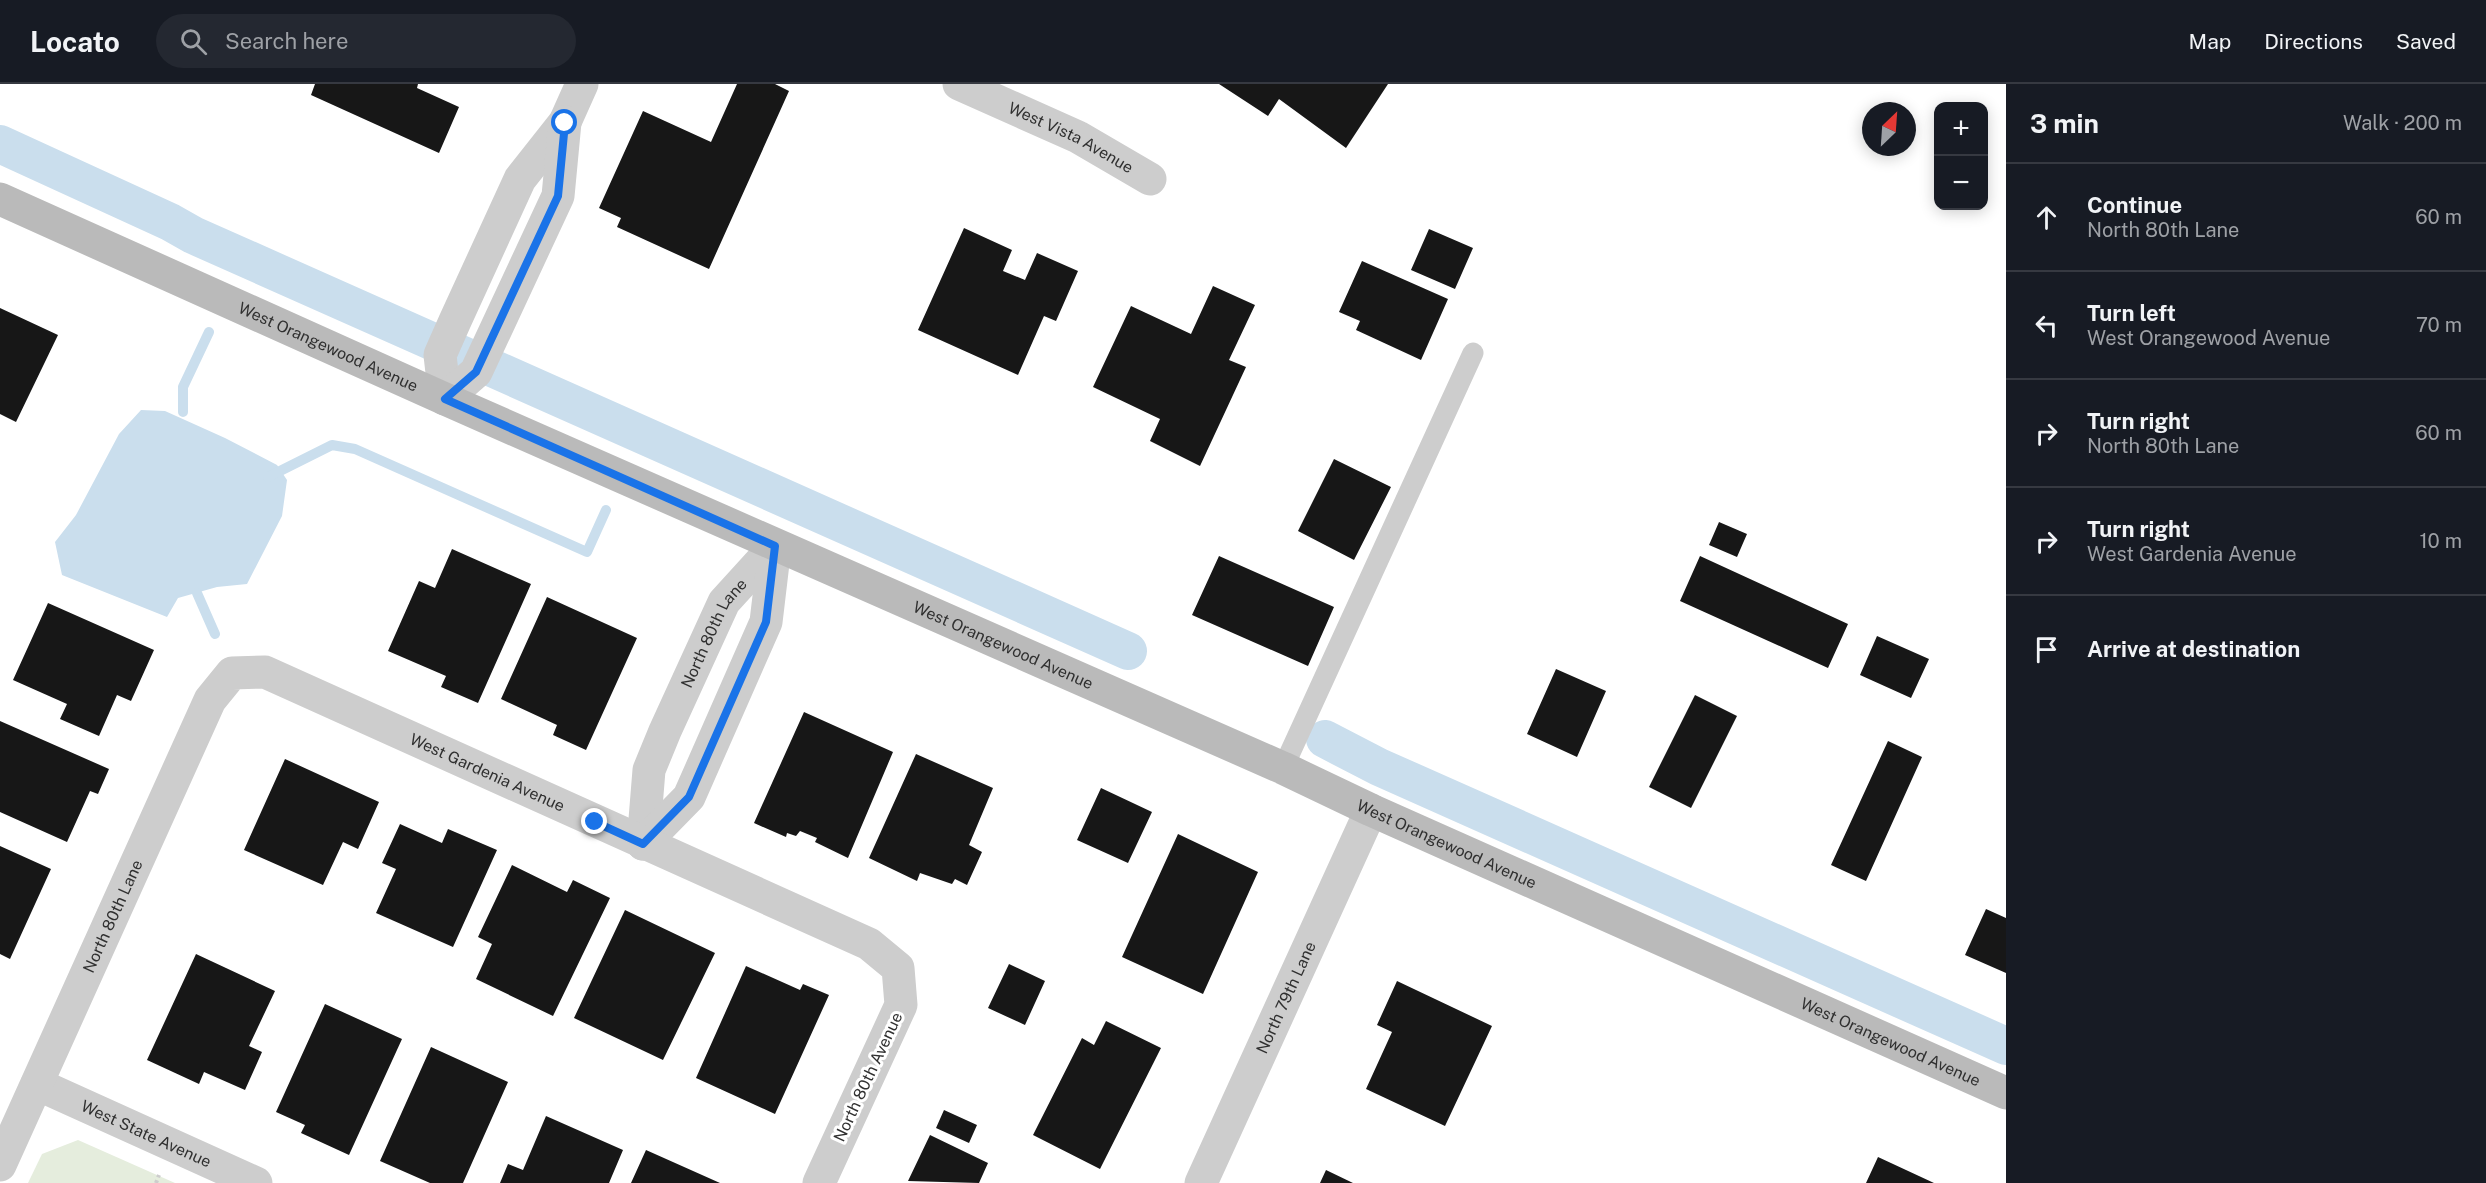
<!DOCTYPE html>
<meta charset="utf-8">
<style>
:root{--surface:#171b24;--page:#242831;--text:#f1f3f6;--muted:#9ea1a6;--line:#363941}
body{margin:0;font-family:"Public Sans",sans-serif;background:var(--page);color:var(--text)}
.controls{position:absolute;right:18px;top:18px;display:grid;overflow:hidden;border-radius:12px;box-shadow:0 3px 15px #0003}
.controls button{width:54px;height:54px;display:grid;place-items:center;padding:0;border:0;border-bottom:2px solid var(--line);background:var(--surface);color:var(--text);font:30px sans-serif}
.compass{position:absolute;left:1862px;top:18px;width:54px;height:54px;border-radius:50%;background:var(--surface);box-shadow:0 3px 15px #0003;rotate:25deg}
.stop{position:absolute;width:18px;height:18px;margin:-14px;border:4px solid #1a73e8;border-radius:50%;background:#fff}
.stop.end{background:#1a73e8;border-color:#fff;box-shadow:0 2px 6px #0008}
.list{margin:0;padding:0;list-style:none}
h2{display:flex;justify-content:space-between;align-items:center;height:78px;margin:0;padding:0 24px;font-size:26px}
h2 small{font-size:20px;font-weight:400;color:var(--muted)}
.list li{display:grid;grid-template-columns:39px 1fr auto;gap:18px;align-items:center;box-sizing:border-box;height:108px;padding:0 24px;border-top:2px solid var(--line)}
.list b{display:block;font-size:22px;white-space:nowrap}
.list p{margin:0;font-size:20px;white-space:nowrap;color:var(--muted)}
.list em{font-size:20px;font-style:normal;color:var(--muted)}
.icon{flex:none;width:33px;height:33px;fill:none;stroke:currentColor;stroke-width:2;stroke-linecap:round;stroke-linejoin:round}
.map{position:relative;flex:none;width:2006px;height:1099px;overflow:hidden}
header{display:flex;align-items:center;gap:36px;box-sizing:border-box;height:84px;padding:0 30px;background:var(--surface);border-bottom:2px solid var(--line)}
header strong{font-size:28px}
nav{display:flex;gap:33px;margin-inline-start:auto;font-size:21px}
.search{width:420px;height:54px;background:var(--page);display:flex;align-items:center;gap:15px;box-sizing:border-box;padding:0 21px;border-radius:33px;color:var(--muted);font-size:22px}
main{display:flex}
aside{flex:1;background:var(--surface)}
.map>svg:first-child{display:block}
.green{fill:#e5eddd}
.water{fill:#cadeed}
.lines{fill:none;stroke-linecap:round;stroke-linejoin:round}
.stream{stroke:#cadeed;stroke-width:10}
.canal{stroke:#cadeed;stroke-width:38}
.building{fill:#171717}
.path{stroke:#cdcdcd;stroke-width:4;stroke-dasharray:3 3;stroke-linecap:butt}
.lane{stroke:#cdcdcd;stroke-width:21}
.street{stroke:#cdcdcd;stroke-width:33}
.secondary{stroke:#bababa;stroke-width:33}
.route{stroke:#1a73e8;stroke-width:8}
.labels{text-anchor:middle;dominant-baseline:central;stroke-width:6;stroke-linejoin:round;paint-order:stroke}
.street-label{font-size:16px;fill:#303030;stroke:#fff}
</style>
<header>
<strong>Locato</strong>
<div class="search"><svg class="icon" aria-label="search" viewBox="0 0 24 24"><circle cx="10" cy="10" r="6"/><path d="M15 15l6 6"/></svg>Search here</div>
<nav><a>Map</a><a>Directions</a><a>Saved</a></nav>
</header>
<main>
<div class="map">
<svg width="2006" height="1099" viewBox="0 0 2006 1099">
<rect width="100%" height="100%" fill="#fff"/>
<path class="green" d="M78 1056 175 1099H28L42 1070Z"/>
<path class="water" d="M141 326 165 327 225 354 277 381 287 396 282 432 247 500 217 503 178 514 167 533 62 491 55 458 76 431 119 350Z"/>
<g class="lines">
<path class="stream" d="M183 328V303L209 248
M268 393 332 361 355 365 587 468 606 426
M197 509 215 550"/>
<path class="canal" d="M0 60 170 138 193 151 1128 567
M1325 655 1379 683 2006 962"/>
</g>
<path class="building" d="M315 0H418L417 4 459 23 439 69 311 11Z
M737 0H775L789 7 709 185 617 143 621 134 599 124 643 27 711 58Z
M1219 0H1388L1346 64 1279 15 1268 32Z
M964 144 1012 166 1003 187 1025 196 1037 169 1078 187 1056 237 1044 232 1018 291 918 246Z
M1429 145 1473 164 1455 205 1411 186Z
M1362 177 1448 215 1421 276 1356 246 1360 237 1339 228Z
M1213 202 1255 221 1229 276 1246 283 1200 382 1150 357 1160 335 1093 303 1131 222 1191 250Z
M0 224 58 251 16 338 0 330Z
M1334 375 1391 403 1354 476 1298 447Z
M1719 438 1747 450 1737 473 1709 461Z
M452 465 531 500 478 619 441 603 446 592 388 567 419 497 435 504Z
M1219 472 1334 523 1308 582 1192 531Z
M1700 472 1848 540 1828 584 1680 517Z
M547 513 637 554 586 666 553 651 557 641 501 615Z
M48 519 154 566 131 617 117 611 99 652 60 635 67 620 13 596Z
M1877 552 1929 575 1911 614 1860 591Z
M1556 585 1606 607 1577 673 1527 650Z
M1695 611 1737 632 1691 724 1649 703Z
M804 628 893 668 848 774 815 758 817 754 800 747 796 752 787 749 786 753 754 739Z
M0 637 109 685 98 710 90 707 67 758 0 728Z
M1888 657 1922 673 1866 797 1831 781Z
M916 670 993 704 969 761 982 768 967 801 955 795 952 800 920 789 917 797 869 774Z
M285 675 379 718 358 765 343 758 323 801 244 766Z
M1101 704 1152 728 1128 779 1077 756Z
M400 740 442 759 448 745 497 766 453 863 376 829 396 785 382 779Z
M1178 750 1258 788 1203 910 1122 873Z
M0 762 51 785 10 875 0 870Z
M512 781 567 808 573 796 610 814 553 932 476 895 492 860 478 853Z
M1986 825 2006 834V889L1965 871Z
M625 826 715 869 663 976 574 934Z
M196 870 275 907 249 962 262 968 245 1006 204 988 199 1000 147 976Z
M1009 880 1045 897 1025 941 988 924Z
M746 882 800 906 803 900 829 911 775 1030 696 994Z
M1397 897 1492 942 1445 1042 1366 1005 1392 948 1377 941Z
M325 920 402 955 349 1071 301 1049 305 1041 276 1028Z
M1106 937 1161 964 1100 1085 1033 1051 1082 954 1094 961Z
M431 963 508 998 463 1099H430L380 1077Z
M944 1026 977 1041 969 1059 936 1044Z
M546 1032 623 1066 609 1099H500L508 1080 523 1086Z
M930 1051 988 1079 979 1099 908 1097Z
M646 1066 720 1099H631Z
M1878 1073 1934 1099H1866Z
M1326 1086 1353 1099H1320Z"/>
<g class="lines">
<path class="path" d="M156 1099 159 1091"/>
<path class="lane" d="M1283 684 1473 269"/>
<g class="street">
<path id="s1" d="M959 0 1078 53 1150 95"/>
<path d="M445 315 440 271 455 237 520 95 565 38 582 0"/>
<path d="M445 315 476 288 558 112 565 38"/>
<path id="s2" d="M643 760 649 686 665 647 724 518 775 462"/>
<path d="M643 760 689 713 766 538 775 462"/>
<path id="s3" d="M37 1000 256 1099"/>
<path id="s4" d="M0 1081 210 616 232 589 265 588 869 860 898 884 901 921 819 1099"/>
<path id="s5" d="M1201 1099 1371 726"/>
</g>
<path class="secondary" id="s6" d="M0 115 445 315 1283 684 1371 726 2006 1009"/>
</g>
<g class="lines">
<path class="route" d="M565 39 558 112 476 288 445 315 775 462 766 538 689 713 643 760 595 738"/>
</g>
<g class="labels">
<g class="street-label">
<text stroke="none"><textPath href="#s1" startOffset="124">West Vista Avenue</textPath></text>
<text stroke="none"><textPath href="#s6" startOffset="360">West Orangewood Avenue</textPath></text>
<text stroke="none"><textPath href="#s2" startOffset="226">North 80th Lane</textPath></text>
<text stroke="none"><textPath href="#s6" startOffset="1098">West Orangewood Avenue</textPath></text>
<text stroke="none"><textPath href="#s4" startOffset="822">West Gardenia Avenue</textPath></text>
<text stroke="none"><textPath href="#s6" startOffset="1584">West Orangewood Avenue</textPath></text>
<text stroke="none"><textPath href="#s4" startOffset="273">North 80th Lane</textPath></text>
<text stroke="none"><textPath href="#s5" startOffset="204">North 79th Lane</textPath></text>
<text stroke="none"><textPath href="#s6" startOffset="2070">West Orangewood Avenue</textPath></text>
<text transform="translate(868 993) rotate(-65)">North 80th Avenue</text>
<text stroke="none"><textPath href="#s3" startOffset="120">West State Avenue</textPath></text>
</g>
</g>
</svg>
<div class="controls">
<button>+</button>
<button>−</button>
</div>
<svg class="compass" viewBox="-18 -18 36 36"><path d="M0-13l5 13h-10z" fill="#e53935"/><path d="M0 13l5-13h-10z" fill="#9ea1a6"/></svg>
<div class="stop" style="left:565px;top:39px"></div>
<div class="stop end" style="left:595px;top:738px"></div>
</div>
<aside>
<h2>3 min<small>Walk · 200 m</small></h2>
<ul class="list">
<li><svg class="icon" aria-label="ahead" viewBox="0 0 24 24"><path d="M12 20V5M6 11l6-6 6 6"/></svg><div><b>Continue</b><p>North 80th Lane</p></div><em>60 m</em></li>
<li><svg class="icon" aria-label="left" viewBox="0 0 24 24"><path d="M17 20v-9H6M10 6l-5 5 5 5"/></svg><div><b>Turn left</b><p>West Orangewood Avenue</p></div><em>70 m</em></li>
<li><svg class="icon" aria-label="right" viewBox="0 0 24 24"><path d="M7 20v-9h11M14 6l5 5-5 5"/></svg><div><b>Turn right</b><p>North 80th Lane</p></div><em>60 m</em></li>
<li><svg class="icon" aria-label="right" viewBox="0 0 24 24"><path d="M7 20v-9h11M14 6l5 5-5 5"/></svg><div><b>Turn right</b><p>West Gardenia Avenue</p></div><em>10 m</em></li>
<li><svg class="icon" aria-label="arrive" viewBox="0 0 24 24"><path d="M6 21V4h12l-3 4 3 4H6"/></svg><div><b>Arrive at destination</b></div></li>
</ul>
</aside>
</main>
